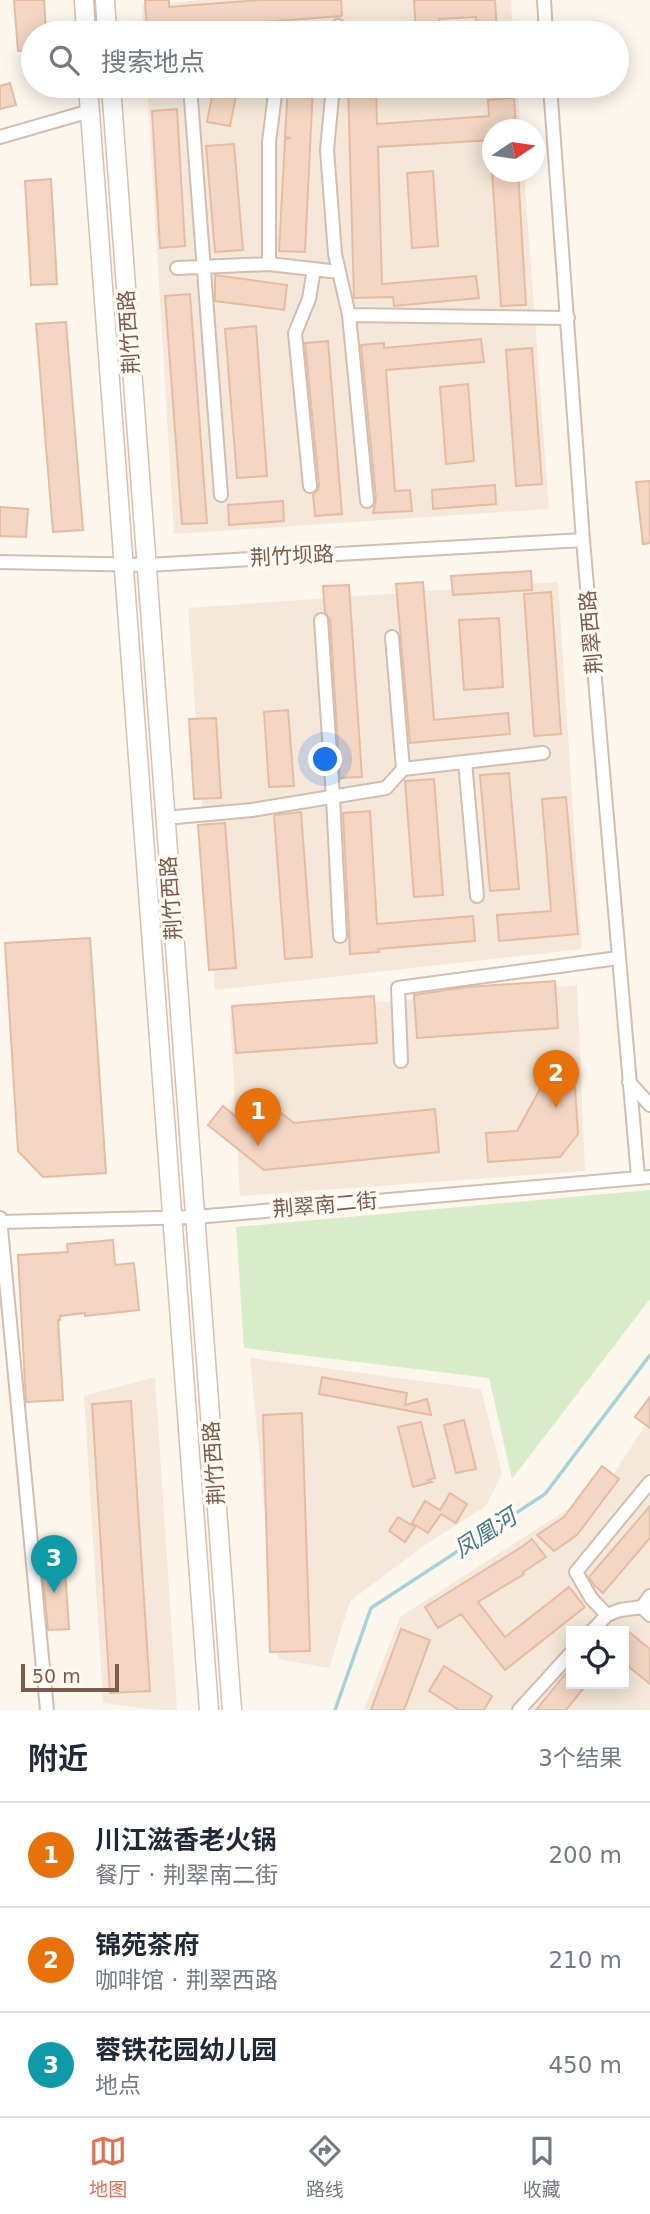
<!DOCTYPE html>
<html lang="zh">
<meta charset="utf-8">
<style>
:root{--surface:#fff;--page:#f2f2f3;--text:#1f2937;--muted:#747a83;--line:#e0e1e3;--accent:#e76f51}
body{margin:0;font-family:"DejaVu Sans","Noto Sans SC",sans-serif;background:var(--page);color:var(--text)}
.controls{position:absolute;right:21px;bottom:21px;display:grid;overflow:hidden;border-radius:0px;box-shadow:0 4px 18px #0003}
.controls button{width:63px;height:63px;display:grid;place-items:center;padding:0;border:0;border-bottom:2px solid var(--line);background:var(--surface);color:var(--text);font:35px sans-serif}
.compass{position:absolute;left:482px;top:119px;width:63px;height:63px;border-radius:50%;background:var(--surface);box-shadow:0 4px 18px #0003;rotate:77deg}
.scale{position:absolute;left:21px;bottom:18px;width:98px;box-sizing:border-box;padding-left:7px;border:4px solid #7a5c4d;border-top:0;font-size:19px;line-height:24px;white-space:nowrap;color:#7a5c4d;-webkit-text-stroke:5px #fffaf3;paint-order:stroke}
.you{position:absolute;left:326px;top:760px;width:24px;height:24px;margin:-18px;border:5px solid #fff;border-radius:50%;background:#1a73e8;box-shadow:0 0 0 10px #1a73e833}
.badge{display:grid;place-items:center;width:46px;height:46px;border-radius:50%;background:var(--accent);color:#fff;font-size:23px;font-weight:700}
.pin{position:absolute;translate:-50% -58px;filter:drop-shadow(0 2px 4px #0008)}
.pin::after{content:'';position:absolute;top:37px;width:24px;height:21px;background:inherit;clip-path:polygon(0 0,100% 0,50% 100%)}
.list{margin:0;padding:0;list-style:none}
h2{display:flex;justify-content:space-between;align-items:center;height:91px;margin:0;padding:0 28px;font-size:30px}
h2 small{font-size:23px;font-weight:400;color:var(--muted)}
.list li{display:grid;grid-template-columns:46px 1fr auto;gap:21px;align-items:center;box-sizing:border-box;height:105px;padding:0 28px;border-top:2px solid var(--line)}
.list b{display:block;font-size:26px;white-space:nowrap}
.list p{margin:0;font-size:23px;white-space:nowrap;color:var(--muted)}
.list em{font-size:23px;font-style:normal;color:var(--muted)}
.icon{flex:none;width:38px;height:38px;fill:none;stroke:currentColor;stroke-width:2;stroke-linecap:round;stroke-linejoin:round}
.map{position:relative;flex:none;width:650px;height:1710px;overflow:hidden}
.search{position:absolute;background:var(--surface);box-shadow:0 4px 18px #0003;left:21px;right:21px;top:21px;height:77px;display:flex;align-items:center;gap:18px;box-sizing:border-box;padding:0 24px;border-radius:38px;color:var(--muted);font-size:26px}
.sheet{height:406px;background:var(--surface)}
nav{display:flex;justify-content:space-around;align-items:center;box-sizing:border-box;height:98px;border-top:2px solid var(--line);background:var(--surface);font-size:19px;color:var(--muted)}
nav a{display:grid;justify-items:center;gap:4px}
nav .on{color:var(--accent)}
.map>svg:first-child{display:block}
.residential{fill:#f5e8da;fill-rule:evenodd}
.green{fill:#d8ecc9}
.lines{fill:none;stroke-linecap:round;stroke-linejoin:round}
.stream{stroke:#a5d3da;stroke-width:3.5}
.building{fill:#f3d5c3;stroke:#e6bba3;stroke-width:2}
.street-casing{stroke:#d1beb0;stroke-width:16}
.secondary-casing{stroke:#d6c0b0;stroke-width:21}
.street{stroke:#fff;stroke-width:12}
.secondary{stroke:#fff;stroke-width:18}
.labels{text-anchor:middle;dominant-baseline:central;stroke-width:7;stroke-linejoin:round;paint-order:stroke}
.street-label{font-size:21px;fill:#7a5c4d;stroke:#fffaf3}
.water-label{font-size:23px;font-style:italic;fill:#437c86;stroke:#fffaf3}
</style>
<div class="map">
<svg width="650" height="1710" viewBox="0 0 650 1710">
<rect width="100%" height="100%" fill="#fdf6ec"/>
<path class="residential" d="M204 0H511L513 33H143L142 5Z
M147 86H517L521 129 492 130V172H524L549 509 174 534Z
M558 582 582 949 215 990 188 608Z
M577 985 585 1171 240 1196 230 1015Z
M250 1358 481 1389 502 1473 486 1506 425 1545 350 1601 329 1668 279 1659Z
M155 1377 177 1710H158L103 1703 84 1396Z
M650 1418V1710H364L400 1617 607 1484ZM571 1631H624V1684H571Z"/>
<path class="green" d="M650 1190V1299L512 1479 489 1378 244 1348 236 1227Z"/>
<g class="lines">
<path class="stream" d="M335 1710 371 1608 545 1494 650 1355"/>
</g>
<path class="building" d="M14 0H44L46 33H33V50L18 51Z
M145 0H169V7L260 0H341L342 16 170 29 171 33H147Z
M414 0H495L497 33H477L476 17 439 19 440 33H416Z
M10 83 16 105 0 109V86Z
M214 86H238L230 126 207 122Z
M288 86H313L305 252 279 251 285 139 291 138 285 137Z
M348 86H376L377 124 489 116 488 100 514 98 516 130H493V140L378 147 382 284 476 276 479 298 394 306 393 297 354 298Z
M177 109 185 246 160 248 152 111Z
M234 144 243 250 215 252 206 146Z
M433 171 438 246 412 248 407 173Z
M492 172H518L526 305 501 306Z
M51 179 57 284 31 285 25 181Z
M215 275 287 285 284 310 215 301Z
M190 294 207 523 182 524 165 296Z
M66 322 83 530 53 532 36 324Z
M256 326 267 476 237 478 225 329Z
M481 339 484 362 386 370 395 491 410 490 412 511 373 513 376 500 361 345 384 343V348Z
M328 341 342 514 315 516 313 494 318 490 319 485 305 343Z
M532 348 542 484 516 486 506 350Z
M468 384 474 461 446 464 440 387Z
M650 481V543L643 544 636 482Z
M495 485 496 504 433 509 432 490Z
M283 501 284 521 229 525 228 505Z
M0 507 28 509 26 537 0 536Z
M531 571 532 590 453 595 451 576Z
M423 582 434 720 508 713 510 734 410 743 396 584Z
M349 585 362 777 340 778 330 619 325 612 323 586Z
M551 592 561 734 534 736 524 594Z
M499 618 503 687 464 690 459 620Z
M288 710 294 786 269 787 264 712Z
M216 718 221 798 194 799 189 719Z
M509 773 519 889 490 891 480 775Z
M434 779 443 895 414 897 405 781Z
M566 797 578 934 499 941 497 915 551 911 542 799Z
M370 811 377 924 473 916 475 941 378 949 379 952 350 954 343 813Z
M301 812 312 957 285 959 274 815Z
M225 823 236 968 209 970 198 825Z
M90 938 106 1173 43 1177 18 1151 5 943Z
M555 981 558 1028 417 1038 414 995 467 987Z
M374 996 377 1043 236 1053 232 1006Z
M575 1087 578 1134 560 1157 488 1162 486 1133 517 1131 540 1089Z
M263 1099 294 1123 435 1109 439 1152 264 1170 208 1125 223 1106 244 1123Z
M113 1240 115 1265 134 1263 139 1310 85 1316V1313L60 1316V1320H58L63 1400 26 1402 18 1255 68 1252 67 1244Z
M322 1377 407 1393 405 1405 427 1399 431 1415 319 1394Z
M650 1397V1428L635 1417Z
M131 1401 150 1691 110 1693 92 1404Z
M302 1413 310 1651 270 1652 263 1415Z
M464 1420 476 1469 456 1473 444 1425Z
M421 1422 435 1478 428 1480 432 1482 413 1487 398 1427Z
M602 1466 619 1479 577 1535 554 1551 537 1535 564 1517Z
M450 1493 467 1504 456 1523 441 1514 428 1533 412 1523 425 1501 440 1510Z
M650 1506V1538L603 1593 594 1585 589 1577Z
M398 1517 415 1527 405 1542 389 1531Z
M532 1539 546 1557 523 1572 524 1574 478 1602 505 1637 569 1587 585 1607 505 1670 461 1614 438 1628 425 1607 523 1546Z
M64 1555 69 1629 48 1630 41 1556Z
M624 1628 650 1649V1684L624 1663Z
M401 1629 430 1640 404 1710H371Z
M444 1666 492 1696 484 1710H459L429 1691Z
M571 1667V1684H587L566 1710H536Z"/>
<g class="lines">
<defs>
<path id="street" d="M544 0 546 33
M283 33V32
M338 33V26
M190 86 221 495
M276 86 269 142V264L339 272
M333 86 327 150 335 254 349 315
M550 86 583 540 638 1177
M0 137 90 111
M177 268 269 264
M310 486 295 333 309 299 314 269
M367 501 349 315 568 318
M0 562 147 565 583 540
M321 620 333 797 340 936
M392 637 403 769
M465 762 477 896
M165 818 252 810 386 788 403 769 543 753
M401 1061 398 988 618 958
M629 1082 650 1105
M0 1218 47 1710
M0 1222 196 1217 650 1177
M650 1482 576 1572 591 1598 607 1615 620 1610 642 1607 650 1615
M642 1607 650 1596
M592 1631 607 1615
M519 1710 571 1653"/>
<path id="secondary" d="M84 0 86 33
M105 0 107 33
M88 86 209 1710
M111 86 232 1710"/>
</defs>
<use href="#street" class="street-casing"/>
<use href="#secondary" class="secondary-casing"/>
<use href="#street" class="street"/>
<use href="#secondary" class="secondary"/>
</g>
<g class="labels">
<g class="street-label">
<text transform="translate(129 332) rotate(-94)">荆竹西路</text>
<text transform="translate(292 556) rotate(-3)">荆竹坝路</text>
<text transform="translate(591 632) rotate(-95)">荆翠西路</text>
<text transform="translate(171 898) rotate(-94)">荆竹西路</text>
<text transform="translate(325 1205) rotate(-5)">荆翠南二街</text>
<text transform="translate(214 1463) rotate(-94)">荆竹西路</text>
</g>
<g class="water-label">
<text transform="translate(485 1533) rotate(-33)">凤凰河</text>
</g>
</g>
</svg>
<div class="controls">
<button><svg class="icon" aria-label="locate" viewBox="0 0 24 24"><circle cx="12" cy="12" r="6"/><path d="M12 2v4M12 18v4M2 12h4M18 12h4"/></svg></button>
</div>
<svg class="compass" viewBox="-18 -18 36 36"><path d="M0-13l5 13h-10z" fill="#e53935"/><path d="M0 13l5-13h-10z" fill="#747a83"/></svg>
<div class="scale">50 m</div>
<div class="you"></div>
<div class="pin badge" style="left:258px;top:1146px;background:#e8710a">1</div>
<div class="pin badge" style="left:556px;top:1108px;background:#e8710a">2</div>
<div class="pin badge" style="left:54px;top:1593px;background:#0f9aa8">3</div>
<div class="search"><svg class="icon" aria-label="search" viewBox="0 0 24 24"><circle cx="10" cy="10" r="6"/><path d="M15 15l6 6"/></svg>搜索地点</div>
</div>
<section class="sheet">
<h2>附近<small>3个结果</small></h2>
<ul class="list">
<li><span class="badge" style="background:#e8710a">1</span><div><b>川江滋香老火锅</b><p>餐厅 · 荆翠南二街</p></div><em>200 m</em></li>
<li><span class="badge" style="background:#e8710a">2</span><div><b>锦苑茶府</b><p>咖啡馆 · 荆翠西路</p></div><em>210 m</em></li>
<li><span class="badge" style="background:#0f9aa8">3</span><div><b>蓉铁花园幼儿园</b><p>地点</p></div><em>450 m</em></li>
</ul>
</section>
<nav>
<a class="on"><svg class="icon" aria-label="map" viewBox="0 0 24 24"><path d="M3 6l6-2 6 2 6-2v14l-6 2-6-2-6 2zM9 4v14M15 6v14"/></svg>地图</a>
<a><svg class="icon" aria-label="directions" viewBox="0 0 24 24"><path d="M12 3l9 9-9 9-9-9zM9 14v-3h6M13 9l2 2-2 2"/></svg>路线</a>
<a><svg class="icon" aria-label="saved" viewBox="0 0 24 24"><path d="M7 4h10v16l-5-4-5 4z"/></svg>收藏</a>
</nav>
